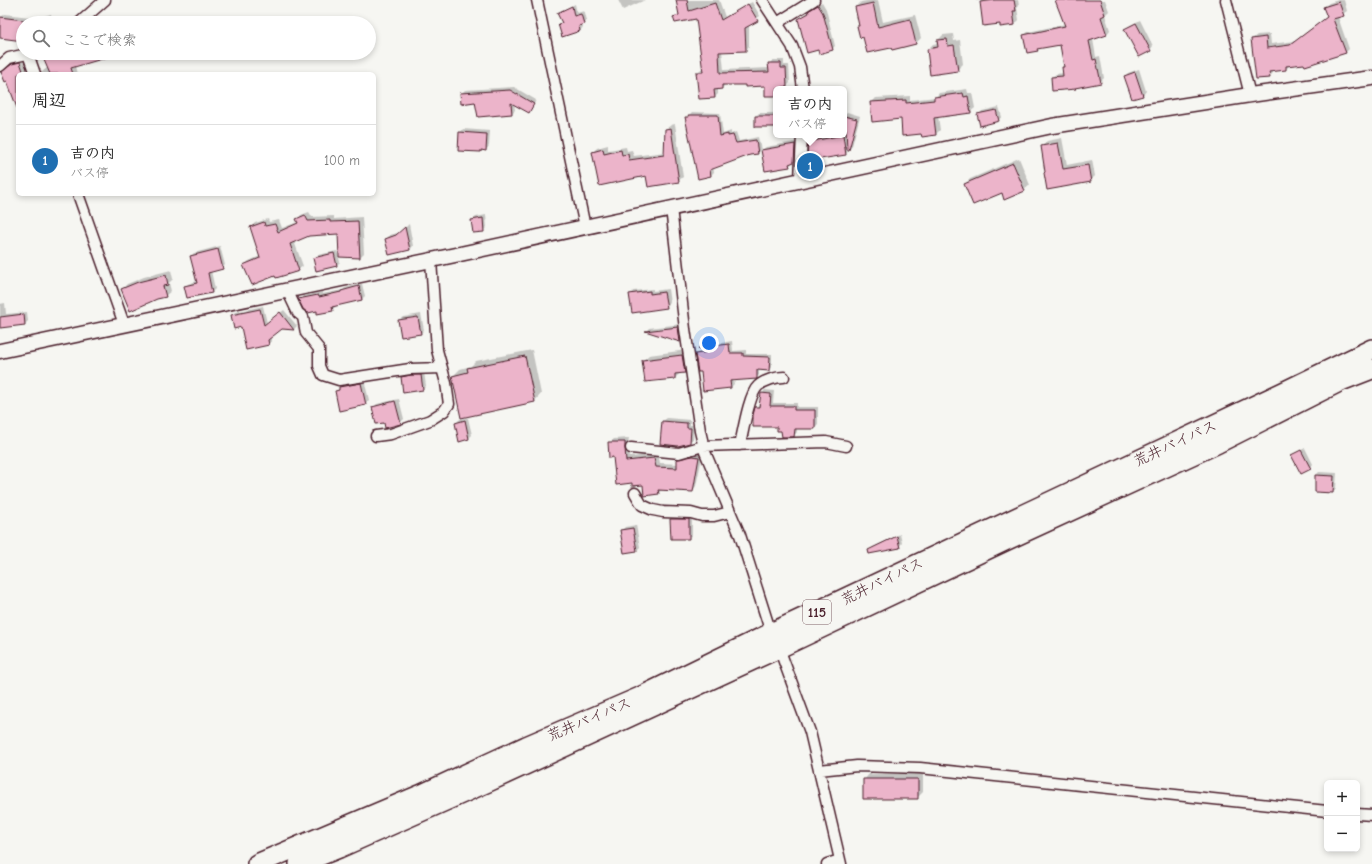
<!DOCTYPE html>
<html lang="ja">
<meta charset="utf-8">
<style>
:root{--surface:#fff;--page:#f2f2f2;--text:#222;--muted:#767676;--line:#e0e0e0;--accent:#1f6fb2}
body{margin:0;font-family:"Comic Neue","Klee One",sans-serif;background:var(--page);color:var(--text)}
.controls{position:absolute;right:12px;bottom:12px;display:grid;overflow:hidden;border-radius:6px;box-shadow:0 2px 6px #0003}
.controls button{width:36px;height:36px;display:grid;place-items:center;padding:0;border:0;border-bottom:1px solid var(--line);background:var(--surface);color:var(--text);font:20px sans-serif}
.you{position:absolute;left:709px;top:343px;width:14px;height:14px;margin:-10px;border:3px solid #fff;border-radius:50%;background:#1a73e8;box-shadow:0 0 0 6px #1a73e833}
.badge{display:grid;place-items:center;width:26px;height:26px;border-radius:50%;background:var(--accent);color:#fff;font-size:13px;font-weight:700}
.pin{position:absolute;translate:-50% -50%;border:2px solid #fff;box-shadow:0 1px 4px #0006}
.popup{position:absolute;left:773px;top:86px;width:74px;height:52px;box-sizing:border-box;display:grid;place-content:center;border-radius:6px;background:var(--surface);filter:drop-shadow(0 1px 3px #0005);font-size:13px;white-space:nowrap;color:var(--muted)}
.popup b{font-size:15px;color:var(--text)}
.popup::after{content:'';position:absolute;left:50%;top:100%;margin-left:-8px;border:8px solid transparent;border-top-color:var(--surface)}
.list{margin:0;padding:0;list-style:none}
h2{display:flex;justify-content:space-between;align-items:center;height:52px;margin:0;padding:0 16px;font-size:17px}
h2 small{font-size:13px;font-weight:400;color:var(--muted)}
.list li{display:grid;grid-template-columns:26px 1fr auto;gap:12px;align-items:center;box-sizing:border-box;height:72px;padding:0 16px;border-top:1px solid var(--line)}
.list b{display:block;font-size:15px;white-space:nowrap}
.list p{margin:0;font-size:13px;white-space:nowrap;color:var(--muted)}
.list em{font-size:13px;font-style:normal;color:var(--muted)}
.icon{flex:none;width:22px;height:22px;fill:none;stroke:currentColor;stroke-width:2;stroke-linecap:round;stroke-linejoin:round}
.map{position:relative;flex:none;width:1372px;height:864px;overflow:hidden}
.search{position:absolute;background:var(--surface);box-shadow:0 2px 6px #0003;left:16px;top:16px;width:360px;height:44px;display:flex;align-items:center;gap:10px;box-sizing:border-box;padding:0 14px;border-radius:22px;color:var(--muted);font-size:15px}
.panel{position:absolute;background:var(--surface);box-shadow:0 2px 6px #0003;left:16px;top:72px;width:360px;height:124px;border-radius:6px}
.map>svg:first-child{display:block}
.shadow{fill:#0003}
.building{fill:#ecb4ca;stroke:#4a1f2b}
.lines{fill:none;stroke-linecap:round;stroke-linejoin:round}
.street-casing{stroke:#4a1f2b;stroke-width:13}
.secondary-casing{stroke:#4a1f2b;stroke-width:17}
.highway-casing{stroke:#4a1f2b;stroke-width:22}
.street{stroke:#f6f6f2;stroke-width:10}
.secondary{stroke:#f6f6f2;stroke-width:14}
.highway{stroke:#f6f6f2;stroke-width:19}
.labels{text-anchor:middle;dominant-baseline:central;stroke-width:3;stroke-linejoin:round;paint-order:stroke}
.shield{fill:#f6f6f2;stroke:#7e6067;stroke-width:1}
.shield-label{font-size:14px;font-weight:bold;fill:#4a1f2b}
.street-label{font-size:15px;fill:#4a1f2b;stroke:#f6f6f2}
</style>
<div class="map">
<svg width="1372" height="864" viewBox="0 0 1372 864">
<rect width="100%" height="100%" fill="#f6f6f2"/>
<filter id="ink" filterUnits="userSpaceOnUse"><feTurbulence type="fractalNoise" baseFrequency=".025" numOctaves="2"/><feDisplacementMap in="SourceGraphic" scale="8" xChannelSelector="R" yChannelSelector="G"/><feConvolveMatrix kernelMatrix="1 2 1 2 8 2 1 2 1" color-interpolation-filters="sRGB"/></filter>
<g filter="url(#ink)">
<path class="shadow" d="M618 0H645L623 10Z
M677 0H719L725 17 752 2 760 16 749 25V46L746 50 722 51 724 70 770 68 769 64 773 60H784V65H789L790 83 787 86V89H776V95L766 85 726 84 722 88 718 89V94L715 97 697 73 701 69H704L697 18 680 21Z
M871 0H878L883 22 915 15 921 38 916 43 892 47 864 36 858 27 860 25 856 7 861 2Z
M976 0H1018L1019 6 1017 8 1019 20 1015 24 1001 23 984 25 981 0 976 1Z
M1056 0H1105L1109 11 1105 15 1110 30 1107 34 1093 39 1096 57 1100 56 1104 78 1100 82 1052 77 1056 74 1064 73 1063 67 1065 66 1060 43 1040 47 1037 50 1024 35 1028 32 1065 24Z
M1338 0H1344L1347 11 1338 17 1349 49 1345 53 1290 65 1286 69 1273 71V73L1269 77 1252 39 1257 35 1270 34 1271 44 1295 41 1328 16 1324 7 1329 3Z
M822 2 826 9 835 46 832 49 799 19Z
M575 4 577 13 584 11 587 20 582 24 583 27 580 31 560 24 562 21 559 14 562 11Z
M5 14 38 18 51 14 53 23H23V40L0 37 1 17Z
M1140 20 1153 46 1150 50 1126 29 1129 26Z
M953 34 954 41 960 40 963 64 957 70 928 49 933 44 938 43V40L943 35Z
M42 53H106L75 66 77 74H42V72L48 67Z
M23 60 28 74 32 72 33 74H18V97L7 80 6 69 16 61Z
M1139 69 1146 91 1143 95 1132 98 1125 76 1128 73Z
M514 87 536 100 532 108 514 103 515 110 512 113 476 101 461 94 465 90Z
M967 89 968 93H972L975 108 970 112 938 116 940 130 936 134 922 133 902 118 871 103 876 98 910 96V100L936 97 939 93Z
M999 107 1002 117 998 120 979 115 982 111Z
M692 112 720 113 723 134 731 131V134L736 132 739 141 758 137 761 150 758 153 749 154 713 168 714 172 711 175 686 118Z
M847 112 860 116 852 146 846 154 809 142 813 138 833 135H844V133H847L846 127H844V116Z
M759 113H776V126L756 116Z
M675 124 683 177 678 181 647 174 593 152 597 148 608 145V150L626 147 627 151 632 150 634 156 665 152 666 129 671 125Z
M463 129 490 131 489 146 486 150 483 149 481 151 460 133Z
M1062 138 1067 165 1092 160 1095 176 1090 181 1046 171 1042 146 1047 141Z
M798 141 797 158 789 166 762 150 766 147Z
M1019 158 1030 185 1024 190 965 184 970 179Z
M309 212 312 217 334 216V219L362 217 364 253 360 257 339 233 309 235 294 241 303 266 298 270 276 274 244 265 249 261 260 256 251 227 255 223 268 219 269 222 279 220 282 228 298 222 297 220 301 215Z
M486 215 487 227 483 231 472 220 476 217Z
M409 224 413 246 410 250 390 254 386 239 390 235 401 232Z
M220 246 225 265 222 268 211 271 215 289 212 292 187 297 185 287 188 284 197 281 191 256 194 253Z
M337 251 340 262 337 265 314 258 318 255Z
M171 270 173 279 169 283 171 291 165 296 157 298 122 289 127 284 144 277Z
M362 284 365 296 362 299 336 305V306L332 310H317L300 299 303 296 322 292V294L343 290 345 288Z
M653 289V291L668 289 670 303 666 307 630 295 633 291Z
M5 303 6 314 27 312 28 321 25 324 0 327V304Z
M263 306 267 323 284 310 297 326 294 329 281 328 271 337 272 341 268 344 241 326 232 315 235 312Z
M421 314 424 330 421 333 401 336 399 320 403 317Z
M681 324 683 338 680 341 647 330 649 328Z
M732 341 733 351 746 350V354H772V366L769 370 759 369V375L756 378 733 380 734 384 731 387 702 371 696 354 700 351 707 350 700 348 703 346Z
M532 350 541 394 534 402 461 417 453 376 460 369 471 366 476 361Z
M687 350 690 367 684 372 680 373 675 378 643 360 649 355Z
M424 372 426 386 423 389 402 377 406 374Z
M364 380 369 400 365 404 336 392 343 384Z
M765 390 774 391 773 403H797V407H818V425L815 428H797V432L794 436 782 430 756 408 759 404 762 394Z
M399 399 404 419 400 423 373 408 377 404Z
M468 418 472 435 469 438 456 423 460 419Z
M667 418 690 420V425H694L693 439 689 442 663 421Z
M629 438 628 443 630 457 658 454 660 463 678 464V460L683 455 698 452 703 453 696 486 692 491 663 489 658 493 644 484 613 456 609 443 614 439Z
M1305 448 1313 464 1310 468 1293 455Z
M1319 472 1337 473 1336 488 1333 492 1316 475Z
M675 516H692V534L689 538 671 519Z
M636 525 640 547 636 551 621 531 625 527Z
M900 534 902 543 899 547 869 550 873 547Z
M869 774H923V792L917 798 864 780Z"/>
<path class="building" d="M676 0H687L689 11 715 3 721 20 748 4 758 21 745 28 746 51 719 52 720 73 769 72 768 63H781V68H786L787 87H783V89H776V96H765V86L745 87V85H722V89L714 90 715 98 699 99 696 72H703L696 19 675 23 673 17 679 15Z
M995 0H1014L1016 11H1013L1015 25 1000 27V24L983 26 980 2Z
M1055 0H1100L1105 15 1101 17 1107 35 1089 41 1093 60 1096 59 1101 83 1075 88 1076 89 1052 91 1051 77 1063 76 1062 67H1064L1060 45 1037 49 1038 51 1027 53 1023 35 1065 26Z
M1339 2 1344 16 1333 19 1346 53 1305 66 1304 64 1286 66V70L1269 72 1270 78 1256 79 1251 39 1266 37 1267 48 1290 45 1327 17 1323 7Z
M873 3 878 27 910 19 916 44 892 50 891 48 867 53 863 37 860 38 857 26H859L855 7Z
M818 5 823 13 833 50 819 54 818 50 807 53 798 19 809 13 808 11Z
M572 6 574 16 581 14 584 24 579 26 580 31 562 37 558 24 562 23 557 13Z
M0 17 23 20V41L0 38Z
M1136 23 1151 51 1139 57 1124 29Z
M947 39 948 46 954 45 958 71 930 75 927 49 938 47 937 40Z
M41 53H112V56L71 68 73 74H50Z
M20 62 24 74H18V108H17L7 81 5 82 1 72 12 64Z
M1135 72 1143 96 1132 99 1124 76Z
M510 90 534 104 529 113 511 103 512 114 478 117 475 102 461 104 460 93Z
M963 93 964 97 968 96 971 113 934 118 936 135 922 137 921 134 902 136 901 119 872 122 870 102 906 100V103L934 100V97Z
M996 110 999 121 980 126 977 114Z
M688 115H718L720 136 728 134V136L733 135 736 143 756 140 758 154 750 155 710 170 711 176 698 179 685 117H689Z
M755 116H776V127H755Z
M844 116 857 119 849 150H847L846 128H844Z
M671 128 679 182 648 187 646 176 599 186 592 152 603 149 604 154 621 150 622 155 628 154 629 160 664 155 665 129Z
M459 132 487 134 486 151 481 150V152L458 151Z
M843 135 846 155 807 161 808 142Z
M1058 143 1063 169 1088 165 1091 182 1047 190 1044 173 1045 172 1041 146Z
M795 144 794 162 789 164 790 167 765 171 761 150Z
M1013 163 1025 191 1004 200 1002 193 973 205 964 184Z
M305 215 308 221 330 220V222L358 221 360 258 339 257 338 234 309 236 290 244 299 271 276 278 275 276 252 285 243 265 260 258 250 227 264 222 265 226 275 224 278 232 298 223 296 219Z
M483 218 484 232 473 233 471 220Z
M405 227 410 250 389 255 385 239 396 235Z
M218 249 223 269 208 273 212 293 187 298 184 286 197 283 190 256Z
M334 253 337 266 316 271 313 258Z
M166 275 168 285 163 286 166 297 157 299 130 311 121 289 138 282Z
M359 286 362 300 332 307 333 311 317 314V311L308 313 303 309 298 299 318 295 319 297 341 292V291Z
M650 291V294L664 292 667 308 632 313 629 294Z
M260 309 264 325 280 312 294 330 282 329 268 340 269 345 246 350 241 327 234 329 231 315Z
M24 314 25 325 0 328V317Z
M418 317 421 334 401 337 398 320Z
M678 327 680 342 645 331Z
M729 344 730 353H743V356L770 357 769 371 757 370V379L730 381 731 388 703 391 701 372H698L695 354 710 352 698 348Z
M682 355 685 373 675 374V379L645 382 642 360Z
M525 356 535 402 461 418 452 376 468 372 467 368Z
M411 375H421L423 390 403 393 401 377Z
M361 383 366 405 339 411 335 391 339 390V387Z
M761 393 771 394 770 406H794V410H815V429H795L794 437H782L781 431H777V427H753V415L755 407H759Z
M395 401 401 424 385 428 384 423 376 424 372 407Z
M465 420 469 439 459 442 455 423Z
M662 421 687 423V428H691L690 443 678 446 660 444Z
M608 442H625V448L626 461 654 458 656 467 677 468V459L693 456 699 457 693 492 658 490 659 494 644 496 643 485 632 486V483L616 485 613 457 609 458Z
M1301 450 1311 469 1301 474 1291 455Z
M1315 475 1334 476 1333 493 1315 492Z
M670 519H689V539H671Z
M633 528 637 551 624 553 620 530Z
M897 536 900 548 869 554 868 550Z
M863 779H918V799H863Z"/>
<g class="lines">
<defs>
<path id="street" d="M537 0 585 227
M762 0 792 46 800 67 803 89
M1226 0 1250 95
M79 23 105 0
M777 23 814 0
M28 54 35 74
M0 66 9 58 31 53
M800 180 802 135
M78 194 124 324
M671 208 685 329 700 431 705 452 740 535 771 633
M287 290 298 313 303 317 306 333 319 349V366L323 375 339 380 410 369 442 368
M376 436 391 434 430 420 444 411 449 404 446 383 437 350 431 260
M740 445C743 432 749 394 758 386 765 380 776 377 784 377
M631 448 679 453 703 446 826 442 846 446
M635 493 642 505 653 510 663 512 691 513 702 516H714L730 512
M779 648 810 732 841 864
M819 770 857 766 920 768 1327 811
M1357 814 1372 815
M827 864 840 860"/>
<path id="secondary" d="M0 351 460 254 1052 126 1250 95 1372 78"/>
<path id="highway" d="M257 864 420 795 526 746 640 697 771 633 1281 393 1372 349
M299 864 339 848 488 782 779 648 1007 540 1218 443 1341 381 1372 369"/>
</defs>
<use href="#street" class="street-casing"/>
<use href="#secondary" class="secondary-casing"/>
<use href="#highway" class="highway-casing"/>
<use href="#street" class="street"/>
<use href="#secondary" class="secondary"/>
<use href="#highway" class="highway"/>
</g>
</g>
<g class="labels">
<rect class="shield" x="803" y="600" width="28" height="24" rx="3"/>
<g class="shield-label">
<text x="817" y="612">115</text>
</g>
<g class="street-label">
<text transform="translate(1175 443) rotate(-25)">荒井バイパス</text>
<text transform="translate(882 581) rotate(-26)">荒井バイパス</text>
<text transform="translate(589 719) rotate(-23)">荒井バイパス</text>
</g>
</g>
</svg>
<div class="controls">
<button>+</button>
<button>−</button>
</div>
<div class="you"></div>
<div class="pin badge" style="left:810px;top:166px">1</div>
<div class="popup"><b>吉の内</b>バス停</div>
<div class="search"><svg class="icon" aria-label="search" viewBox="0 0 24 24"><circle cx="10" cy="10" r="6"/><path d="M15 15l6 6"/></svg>ここで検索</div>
<section class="panel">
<h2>周辺<small></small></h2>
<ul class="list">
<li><span class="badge">1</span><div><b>吉の内</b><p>バス停</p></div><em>100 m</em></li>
</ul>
</section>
</div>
